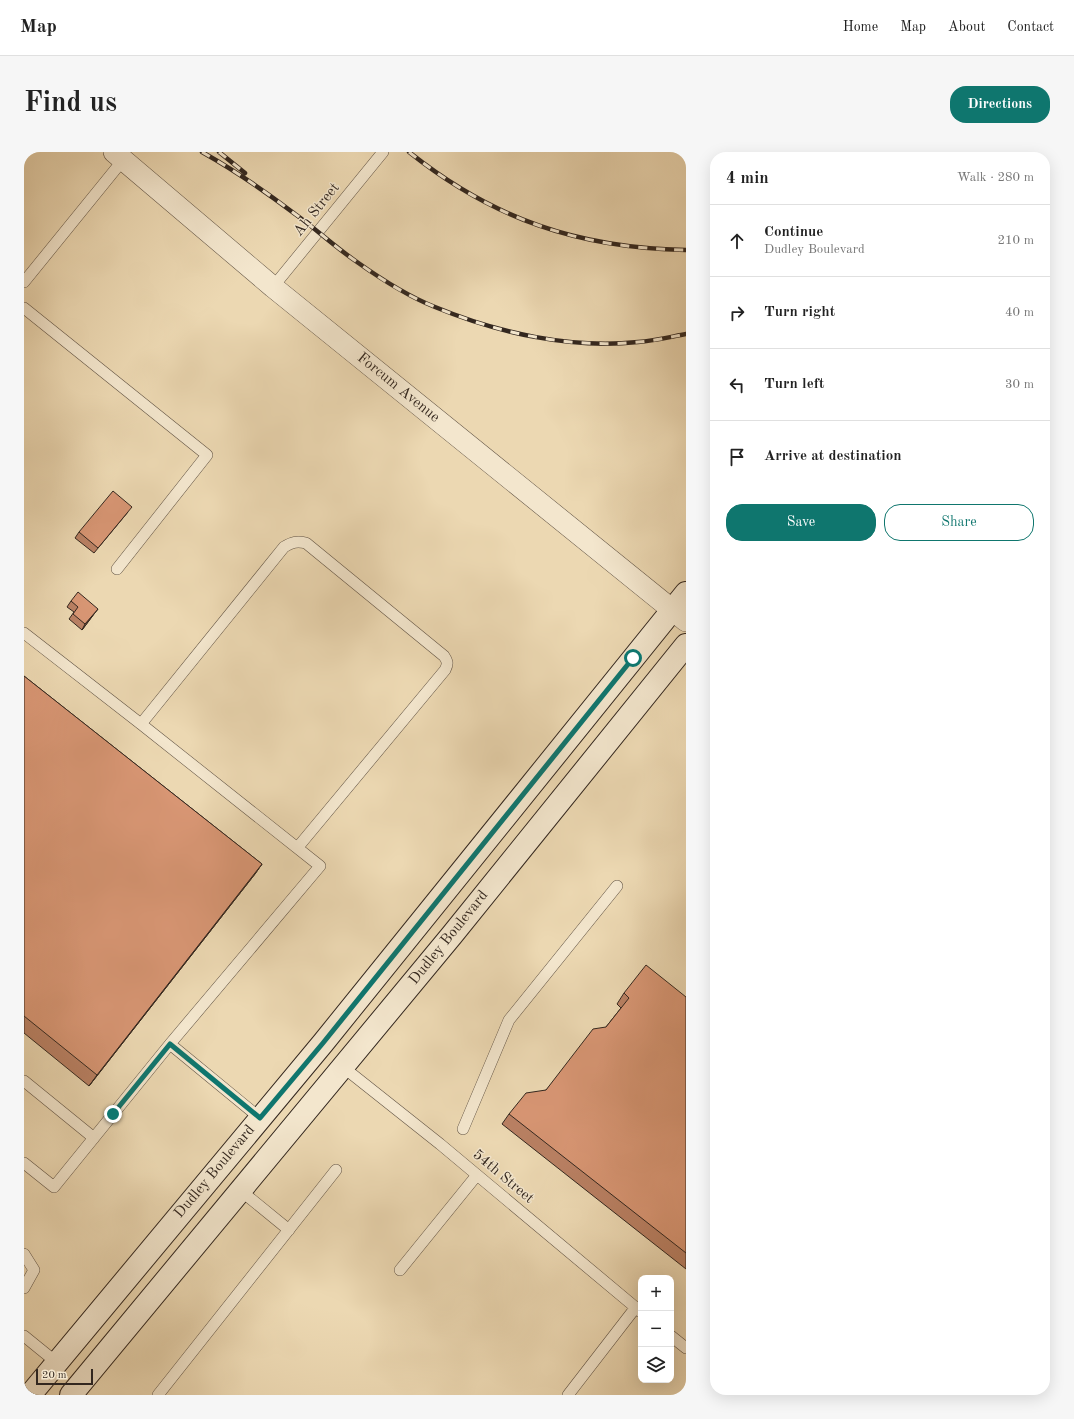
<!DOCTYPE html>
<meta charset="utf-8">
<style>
:root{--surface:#fff;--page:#f6f6f6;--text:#222;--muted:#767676;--line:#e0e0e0;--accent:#0f766e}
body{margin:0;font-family:"Old Standard TT",serif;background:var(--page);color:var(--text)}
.controls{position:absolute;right:12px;bottom:12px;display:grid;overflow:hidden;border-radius:8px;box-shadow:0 4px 16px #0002}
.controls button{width:36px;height:36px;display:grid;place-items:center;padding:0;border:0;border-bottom:1px solid var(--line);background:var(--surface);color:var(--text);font:20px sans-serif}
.scale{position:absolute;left:12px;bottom:10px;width:57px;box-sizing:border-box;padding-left:4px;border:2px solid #33271f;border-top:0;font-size:11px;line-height:14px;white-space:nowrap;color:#33271f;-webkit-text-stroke:3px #f3e6cd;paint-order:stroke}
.stop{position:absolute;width:12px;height:12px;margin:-9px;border:3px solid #0f766e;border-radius:50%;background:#fff}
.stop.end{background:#0f766e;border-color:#fff;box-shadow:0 1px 4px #0008}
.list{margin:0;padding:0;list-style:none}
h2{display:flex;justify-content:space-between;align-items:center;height:52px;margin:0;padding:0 16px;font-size:17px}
h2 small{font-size:13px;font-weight:400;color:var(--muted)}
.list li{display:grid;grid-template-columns:26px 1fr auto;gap:12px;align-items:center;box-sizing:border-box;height:72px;padding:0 16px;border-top:1px solid var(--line)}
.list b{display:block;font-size:15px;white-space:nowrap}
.list p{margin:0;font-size:13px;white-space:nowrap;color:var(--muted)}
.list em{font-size:13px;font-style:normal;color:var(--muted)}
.actions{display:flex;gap:8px;padding:12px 16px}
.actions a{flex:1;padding:9px 0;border:1px solid var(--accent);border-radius:16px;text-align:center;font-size:14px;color:var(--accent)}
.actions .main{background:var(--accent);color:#fff}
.icon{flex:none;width:22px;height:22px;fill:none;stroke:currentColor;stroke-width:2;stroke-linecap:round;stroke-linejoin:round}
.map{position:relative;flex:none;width:662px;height:1243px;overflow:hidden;border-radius:16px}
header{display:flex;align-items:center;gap:24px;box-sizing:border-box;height:56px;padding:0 20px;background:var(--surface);border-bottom:1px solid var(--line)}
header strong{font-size:19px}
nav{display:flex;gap:22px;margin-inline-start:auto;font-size:14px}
.intro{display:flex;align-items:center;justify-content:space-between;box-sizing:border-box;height:96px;padding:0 24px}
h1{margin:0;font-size:28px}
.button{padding:10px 18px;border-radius:16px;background:var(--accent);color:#fff;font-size:14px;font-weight:700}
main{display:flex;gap:24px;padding:0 24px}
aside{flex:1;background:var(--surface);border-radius:16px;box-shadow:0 4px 16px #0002}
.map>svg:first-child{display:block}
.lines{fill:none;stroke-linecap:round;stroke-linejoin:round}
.service-casing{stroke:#615344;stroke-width:12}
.minor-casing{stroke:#615344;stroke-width:22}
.secondary-casing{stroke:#33271f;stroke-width:24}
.service{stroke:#f3e6cd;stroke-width:11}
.minor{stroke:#f3e6cd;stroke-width:21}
.secondary{stroke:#f3e6cd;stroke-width:22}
.rail-casing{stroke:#33271f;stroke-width:4.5}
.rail{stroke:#f3e6cd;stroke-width:3;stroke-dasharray:9;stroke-linecap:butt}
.wall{fill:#ba8164;stroke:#33271f}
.shaded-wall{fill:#976951;stroke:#33271f}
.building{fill:#d89674;stroke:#33271f}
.route{stroke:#0f766e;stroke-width:5}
.labels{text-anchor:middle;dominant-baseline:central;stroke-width:3;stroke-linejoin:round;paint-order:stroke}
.street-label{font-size:15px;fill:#33271f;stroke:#f3e6cd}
</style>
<header>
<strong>Map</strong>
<nav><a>Home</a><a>Map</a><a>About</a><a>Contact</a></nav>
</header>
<div class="intro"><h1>Find us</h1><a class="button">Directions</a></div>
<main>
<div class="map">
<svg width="662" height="1243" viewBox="0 0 662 1243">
<rect width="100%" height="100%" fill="#ecd8b2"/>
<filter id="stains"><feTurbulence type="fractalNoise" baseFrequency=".005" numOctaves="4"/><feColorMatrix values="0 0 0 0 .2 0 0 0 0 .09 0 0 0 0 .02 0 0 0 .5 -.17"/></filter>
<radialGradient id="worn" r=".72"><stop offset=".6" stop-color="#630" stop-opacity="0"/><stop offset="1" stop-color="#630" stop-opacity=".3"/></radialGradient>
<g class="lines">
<defs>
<path id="service" d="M0 130 99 8
M249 135 359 0
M0 156 183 303 93 417
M0 481 117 572 296 714 146 892 30 1035 0 1011
M117 572 260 395C268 390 273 389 282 391L420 504C424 510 424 512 421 518L274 695
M146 892 236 966
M319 915 416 992 617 1160
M0 929 70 986
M439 977 485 868 593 734
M216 1038 265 1078
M0 1102 10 1118 0 1136
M376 1118 453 1023
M0 1184 32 1210
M647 1184 662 1196
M134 1243 312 1018
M544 1243 612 1155"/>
<path id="minor" d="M90 0 249 135 662 469"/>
<path id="secondary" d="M6 1243 299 891 662 441
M47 1243 428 783 662 493"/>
</defs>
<use href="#service" class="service-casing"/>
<use href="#minor" class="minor-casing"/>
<use href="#secondary" class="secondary-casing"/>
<use href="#service" class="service"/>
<use href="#minor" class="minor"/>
<use href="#secondary" class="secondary"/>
<defs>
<path id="rail" d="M178 0C210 18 242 40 271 62 292 77 311 95 333 110 357 127 383 144 411 155 474 181 546 197 614 190 630 189 646 185 662 182
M195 0 221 21
M385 0C469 67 554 96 662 98"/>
</defs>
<use href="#rail" class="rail-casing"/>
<use href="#rail" class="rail"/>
</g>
<path class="wall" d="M104 360 70 401 51 386 55 380Z
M47 449 70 462 58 478 45 467 50 460 43 455Z
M0 524 238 712 231 722 65 934 0 881Z
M600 841 662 845V1117L478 972 485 962 522 938 582 875 597 856 593 852Z"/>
<path class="shaded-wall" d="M74 457 70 462 58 478 61 472Z
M238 712 231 722 65 934 73 923Z"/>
<path class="building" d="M89 339 108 355 74 396 55 380Z
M54 440 74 457 61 472 49 462 54 455 47 449Z
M0 524 238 712 73 923 0 864Z
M622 813 662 845V1101L485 962 502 941 522 938 569 877 582 875 605 846 600 841Z"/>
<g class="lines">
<path class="route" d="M89 962 146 892 236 966 299 891 609 506"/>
</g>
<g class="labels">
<g class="street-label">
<text transform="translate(293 58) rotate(-51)">Ah Street</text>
<text transform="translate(374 236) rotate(39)">Forcum Avenue</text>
<text transform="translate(425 786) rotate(-51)">Dudley Boulevard</text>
<text transform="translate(191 1020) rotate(-50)">Dudley Boulevard</text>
<text transform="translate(479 1025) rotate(40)">54th Street</text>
</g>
</g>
<rect width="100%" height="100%" filter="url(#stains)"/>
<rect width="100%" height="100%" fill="url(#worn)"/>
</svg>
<div class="controls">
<button>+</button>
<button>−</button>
<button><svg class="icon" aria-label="layers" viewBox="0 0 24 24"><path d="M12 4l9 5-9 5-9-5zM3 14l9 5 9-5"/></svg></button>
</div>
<div class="scale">20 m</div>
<div class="stop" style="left:609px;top:506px"></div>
<div class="stop end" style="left:89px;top:962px"></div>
</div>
<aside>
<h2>4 min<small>Walk · 280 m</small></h2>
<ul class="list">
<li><svg class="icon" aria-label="ahead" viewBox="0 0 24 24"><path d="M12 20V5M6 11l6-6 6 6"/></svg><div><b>Continue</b><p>Dudley Boulevard</p></div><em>210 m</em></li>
<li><svg class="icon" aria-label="right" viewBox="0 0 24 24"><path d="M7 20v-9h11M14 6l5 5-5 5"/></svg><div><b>Turn right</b></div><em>40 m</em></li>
<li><svg class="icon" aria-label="left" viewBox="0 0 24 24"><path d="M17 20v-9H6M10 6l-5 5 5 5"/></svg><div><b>Turn left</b></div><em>30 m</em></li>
<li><svg class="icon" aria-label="arrive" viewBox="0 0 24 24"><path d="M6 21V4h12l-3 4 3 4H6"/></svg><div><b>Arrive at destination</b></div></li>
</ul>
<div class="actions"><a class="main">Save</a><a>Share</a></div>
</aside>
</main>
